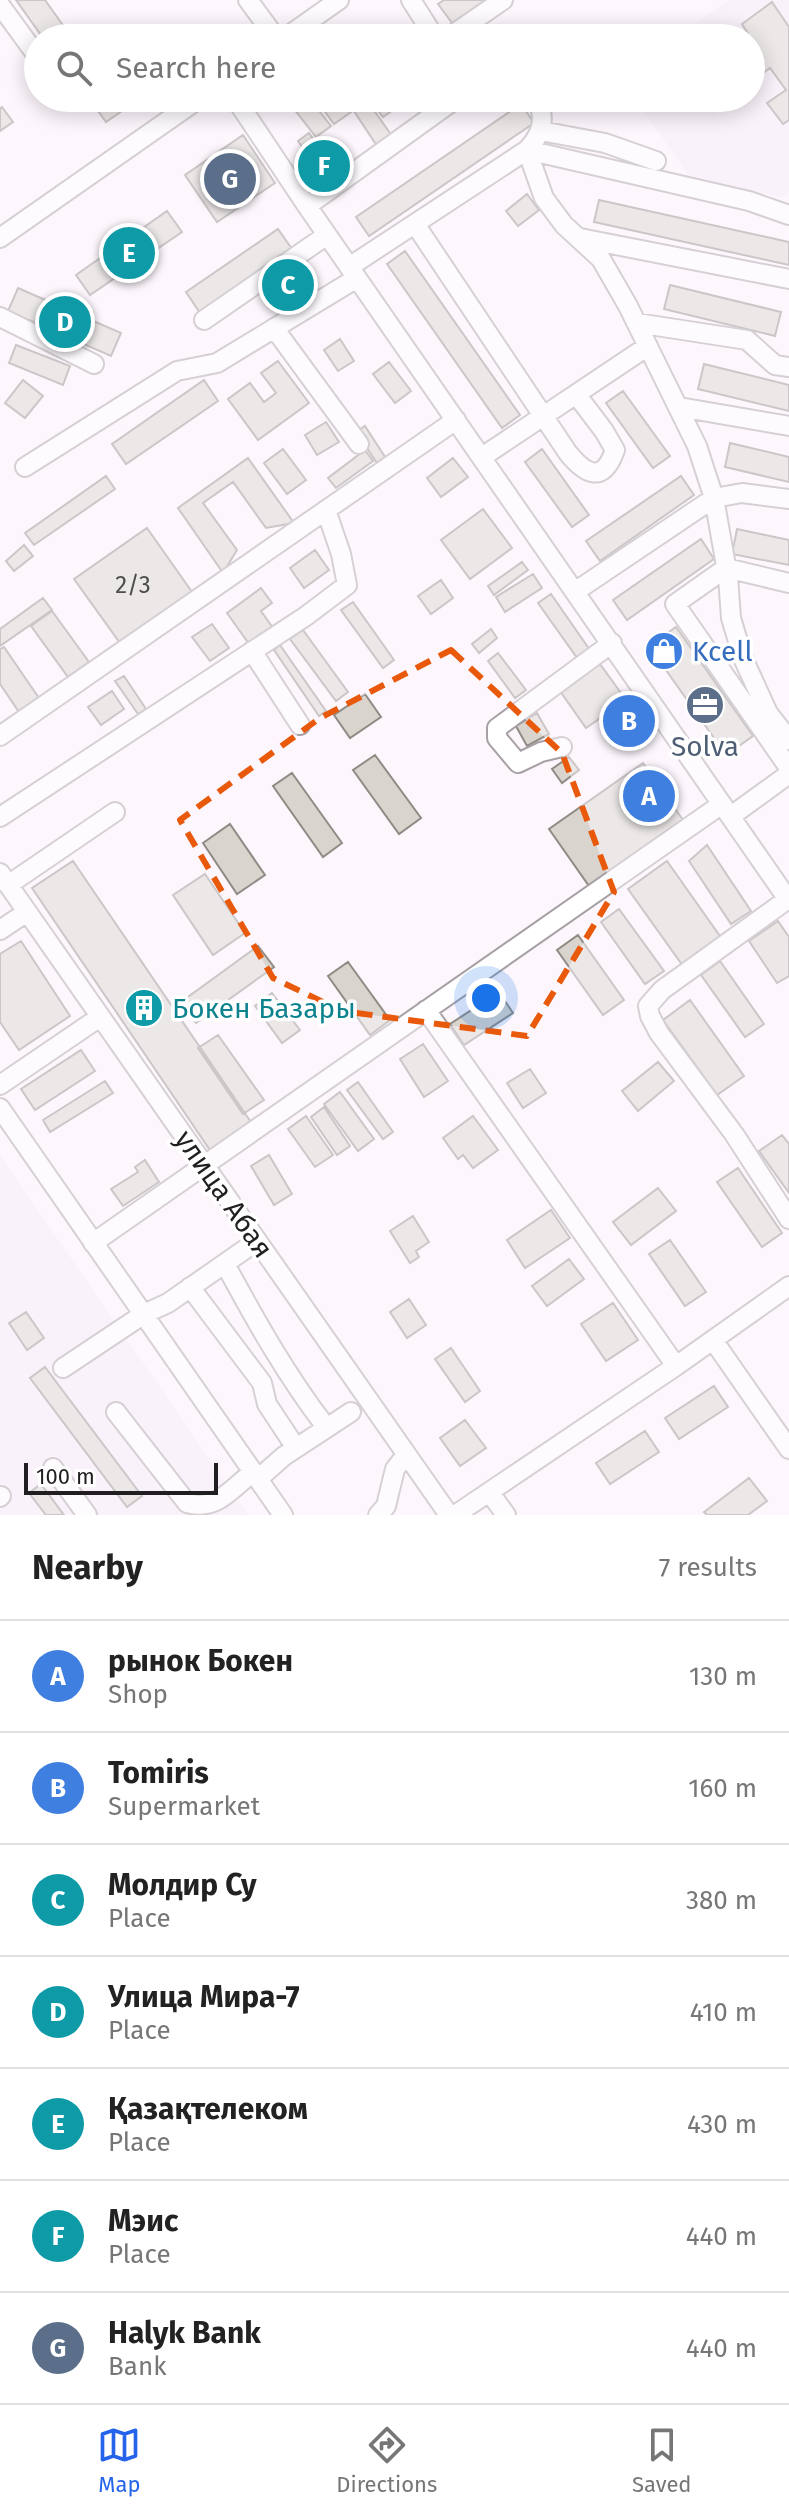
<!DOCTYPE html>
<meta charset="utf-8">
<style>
:root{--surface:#fff;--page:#f6f6f6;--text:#222;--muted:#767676;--line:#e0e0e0;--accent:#2563eb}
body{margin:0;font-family:"Fira Sans",sans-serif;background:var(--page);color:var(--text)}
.scale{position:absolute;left:24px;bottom:20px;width:194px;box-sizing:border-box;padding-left:8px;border:4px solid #201e20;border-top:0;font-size:22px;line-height:28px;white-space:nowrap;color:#201e20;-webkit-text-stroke:6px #fff;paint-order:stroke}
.you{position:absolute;left:486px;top:998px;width:28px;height:28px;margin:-20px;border:6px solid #fff;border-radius:50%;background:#1a73e8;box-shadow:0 0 0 12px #1a73e833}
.badge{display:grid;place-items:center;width:52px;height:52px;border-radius:50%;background:var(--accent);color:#fff;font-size:26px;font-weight:700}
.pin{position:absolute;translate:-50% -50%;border:4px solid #fff;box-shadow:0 2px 8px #0006}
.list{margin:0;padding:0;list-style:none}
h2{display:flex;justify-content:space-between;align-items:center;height:104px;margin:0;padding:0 32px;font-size:34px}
h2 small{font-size:26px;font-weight:400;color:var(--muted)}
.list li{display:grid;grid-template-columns:52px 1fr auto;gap:24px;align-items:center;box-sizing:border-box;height:112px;padding:0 32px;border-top:2px solid var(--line)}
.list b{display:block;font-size:30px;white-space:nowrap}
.list p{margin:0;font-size:26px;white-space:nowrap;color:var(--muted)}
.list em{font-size:26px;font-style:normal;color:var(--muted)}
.icon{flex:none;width:44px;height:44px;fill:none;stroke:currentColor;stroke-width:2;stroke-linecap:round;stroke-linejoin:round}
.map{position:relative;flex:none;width:789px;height:1515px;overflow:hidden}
.search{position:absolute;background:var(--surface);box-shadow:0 4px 20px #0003;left:24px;right:24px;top:24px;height:88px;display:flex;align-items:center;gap:20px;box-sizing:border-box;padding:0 28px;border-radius:44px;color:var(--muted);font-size:30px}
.sheet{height:888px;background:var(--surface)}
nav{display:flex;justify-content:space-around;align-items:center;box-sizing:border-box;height:112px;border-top:2px solid var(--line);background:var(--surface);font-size:22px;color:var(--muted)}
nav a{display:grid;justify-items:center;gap:4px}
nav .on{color:var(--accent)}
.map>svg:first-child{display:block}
.built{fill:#f7eaf5}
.building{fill:#d9d5ce;stroke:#8f8b85;stroke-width:2}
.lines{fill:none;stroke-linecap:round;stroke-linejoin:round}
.minor-casing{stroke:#a6a0a5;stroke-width:22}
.minor{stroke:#fff;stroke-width:18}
.marked{fill:none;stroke:#e8590c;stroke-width:6;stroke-dasharray:16 10;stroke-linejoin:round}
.labels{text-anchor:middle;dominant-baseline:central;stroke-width:7;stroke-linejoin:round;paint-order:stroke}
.number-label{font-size:24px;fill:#4e4c4c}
.shop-label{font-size:28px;fill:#366cbe;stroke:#fff;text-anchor:start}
.service-label{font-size:28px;fill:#4e5e75;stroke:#fff}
.culture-label{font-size:28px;fill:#0d838f;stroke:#fff;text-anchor:start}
.street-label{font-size:28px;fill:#201e20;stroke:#fff}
</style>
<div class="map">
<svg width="789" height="1515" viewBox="0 0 789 1515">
<rect width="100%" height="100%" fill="#fdf7fd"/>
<path class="built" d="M728 0H789V192L781 198 688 175 635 98H751V38H675Z
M0 1155 248 1515H0Z"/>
<path class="building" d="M16 0H45L72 38H43Z
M444 0H486L452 23 438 4Z
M772 2 789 27V120L783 124 767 103 786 90 770 68 754 80 751 76V50L756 47 742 24Z
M95 98H123L129 106 106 122 91 101Z
M309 98 331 126 316 137 294 109Z
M315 98H341L351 112 334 124Z
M369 98H390L397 107 383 117Z
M366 99 392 136 377 146 352 108Z
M521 104 534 123 369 236 356 217Z
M2 107 13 122 0 131V109Z
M309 133 339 177 328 184 298 141Z
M243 135 275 183 217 222 185 175Z
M527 194 539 210 518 226 506 211Z
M599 200 789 242V265L594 222Z
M167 211 182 232 90 295 76 275Z
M278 229 292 249 200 313 186 292Z
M405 251 520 415 502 428 387 264Z
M293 269 305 289 284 302 271 282Z
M670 285 781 312 775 336 664 309Z
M18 288 121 333 111 356 8 311Z
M340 339 354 361 338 371 324 350Z
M16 345 70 366 63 385 9 363Z
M278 361 309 403 258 440 228 399 250 383 264 402 276 393 261 373Z
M389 362 411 391 395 403 373 374Z
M704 364 789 385V411L698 389Z
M23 380 43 396 25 418 5 403Z
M204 380 218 401 126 464 112 444Z
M623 391 670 456 653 468 606 403Z
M326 422 339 442 317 455 305 435Z
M365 426 385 457 377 463 356 432Z
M730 443 789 457V482L725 467Z
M283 449 306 480 287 494 264 463Z
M542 449 589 515 572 527 525 462Z
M365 450 373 461 336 488 328 478Z
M248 458 294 523 266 528 233 482 203 503 237 550 223 573 178 508Z
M453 458 468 477 441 497 427 478Z
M106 476 115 489 34 545 25 533Z
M681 476 694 495 600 561 586 541Z
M483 509 512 548 470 579 441 540Z
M147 528 192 592 120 643 74 579Z
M737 529 789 540V565L732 554Z
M701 539 714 559 627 620 613 600Z
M24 545 33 556 14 571 6 561Z
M315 550 329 570 304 588 290 568Z
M522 562 528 570 494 595 488 586Z
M533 574 542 588 505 612 496 597Z
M441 580 453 598 431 614 418 596Z
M261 588 272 603 261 611 273 628 249 644 227 613Z
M551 594 592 653 580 662 538 603Z
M43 598 52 610 0 646V629Z
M353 602 394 660 383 668 341 610Z
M52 611 89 662 68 677 31 626Z
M212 624 229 648 210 661 192 637Z
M676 627 753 736 726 755 649 646Z
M491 629 497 638 479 653 472 644Z
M303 630 348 692 336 701 290 639Z
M280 645 326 711 319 716 274 650Z
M4 647 41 701 21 715 0 684V649Z
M498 653 526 690 515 698 488 661Z
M600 664 626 700 586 728 560 691Z
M124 676 146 709 138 714 115 681Z
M112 691 124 709 101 725 88 707Z
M365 694 381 717 350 738 334 715Z
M623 702 645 734 636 740 614 708Z
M537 713 549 734 527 746 516 726Z
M375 755 421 818 399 834 353 770Z
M569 757 579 770 562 783 552 769Z
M643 763 683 820 589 886 549 829Z
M292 773 342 843 323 857 273 786Z
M230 824 265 875 237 894 203 843Z
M707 845 751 911 731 924 689 861Z
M73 861 255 1128 214 1156 32 888Z
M667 861 722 939 683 966 628 889Z
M205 874 245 933 213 955 173 895Z
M619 909 664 971 645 984 601 922Z
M778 921 789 937V976L777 983 749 941Z
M578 935 624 1000 603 1015 557 950Z
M21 941 70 1016 19 1050 0 1022V954Z
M258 946 274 967 196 1023 181 1002Z
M720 961 764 1024 745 1037 701 975Z
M348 962 390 1020 370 1035 328 976Z
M499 992 513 1013 464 1045 450 1024Z
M272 993 300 1030 282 1043 255 1006Z
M690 1000 744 1076 717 1095 663 1020Z
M218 1035 264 1100 243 1114 198 1048Z
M423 1044 448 1081 424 1097 400 1059Z
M81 1050 95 1071 35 1110 21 1089Z
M658 1062 674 1081 638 1111 622 1091Z
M530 1069 546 1093 523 1108 507 1083Z
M105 1081 113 1093 50 1132 43 1120Z
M358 1082 393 1132 383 1139 347 1090Z
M340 1092 374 1139 358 1151 324 1104Z
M324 1107 350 1146 337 1155 311 1117Z
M306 1116 333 1155 315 1167 288 1129Z
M473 1116 498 1150 473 1168 463 1155 458 1159 443 1138Z
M782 1135 789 1144V1193L759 1151Z
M269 1155 292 1194 274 1205 251 1166Z
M145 1160 159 1182 123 1206 111 1189 138 1172 135 1167Z
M738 1168 782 1233 762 1247 717 1182Z
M658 1188 676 1211 631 1245 613 1222Z
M551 1210 570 1238 525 1268 507 1240Z
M413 1216 429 1242 416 1251 419 1257 410 1263 390 1231Z
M670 1240 706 1292 685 1306 649 1254Z
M569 1259 584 1279 547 1306 532 1286Z
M409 1299 426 1325 407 1338 390 1312Z
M613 1303 638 1340 606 1361 581 1324Z
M26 1312 44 1338 27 1350 9 1323Z
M451 1348 480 1391 465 1402 435 1359Z
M45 1367 142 1496 127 1507 30 1378Z
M714 1386 728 1407 679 1439 665 1418Z
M465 1420 486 1448 460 1466 440 1438Z
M645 1431 659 1452 610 1484 596 1463Z
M749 1478 767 1501 748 1515H707L704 1512Z
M41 1484 64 1515H46L29 1493Z"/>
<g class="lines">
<defs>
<path id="minor" d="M248 0 276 38
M411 0 435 38
M0 5 38 57
M285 38 339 0
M448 38 503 0
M235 98 307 206 789 901
M541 131 605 143 656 161
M527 150 544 198 564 225 601 259 628 306 697 446 714 498 728 577 731 618 743 658 768 713 789 740
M527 150 749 201 789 215
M307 206 457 98
M415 224 568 453C586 475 603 484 615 450L604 431 576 394
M0 238 200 98
M580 238 789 279
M349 267 527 150C542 134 547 118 536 98
M0 317 94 364
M204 320 327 235
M637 323 747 340 775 365 789 367
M274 328 359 444
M679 407 789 426
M482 457 648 346
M25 467 177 371 217 363 357 278
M789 583 726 568 675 604 789 768
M576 591 714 498 742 493 789 499
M252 651 300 725
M0 736 456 420
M562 747 541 752 518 763 497 738V728L612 643
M731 816 789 774
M0 817 306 616 347 585 341 554 326 510
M0 873 449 1515
M8 885 115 812
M788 899 662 990 648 1006 650 1016 659 1033 734 1134 789 1219
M0 930 27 912
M426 1010 676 1366
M0 1085 100 1017
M0 1108 283 1515
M93 1243 722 804
M225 1264C256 1321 286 1375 326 1427
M190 1287 262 1383 267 1404 296 1448
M713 1340 789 1449
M63 1368 144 1314 168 1303 257 1241
M116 1412 187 1503C217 1511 230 1490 253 1472
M53 1468 87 1515
M258 1479 284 1456 351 1412
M490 1493 506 1515
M0 1497 1 1496
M378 1515 386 1506 395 1469 406 1455
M455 1515 676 1366 789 1286"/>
</defs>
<use href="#minor" class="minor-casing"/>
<use href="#minor" class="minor"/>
</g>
<path d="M0 0H789V1515H0ZM451 650 562 753 614 892 527 1036 342 1011 273 978 180 820 320 718Z" fill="#fdf7fd" fill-opacity=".55" fill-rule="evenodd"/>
<path class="marked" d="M451 650 562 753 614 892 527 1036 342 1011 273 978 180 820 320 718Z"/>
<defs>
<symbol id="shop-disc" viewBox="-11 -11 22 22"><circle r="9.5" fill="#3f7fe0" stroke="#fff"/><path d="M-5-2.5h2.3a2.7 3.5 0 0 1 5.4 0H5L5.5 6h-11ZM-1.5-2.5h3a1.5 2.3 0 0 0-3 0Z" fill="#fff"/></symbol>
<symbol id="office-disc" viewBox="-11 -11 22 22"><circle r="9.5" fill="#5c6f8a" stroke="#fff"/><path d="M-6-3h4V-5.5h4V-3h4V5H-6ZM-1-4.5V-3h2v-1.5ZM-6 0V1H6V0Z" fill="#fff"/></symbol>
<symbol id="building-disc" viewBox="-11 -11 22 22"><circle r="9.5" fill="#0f9aa8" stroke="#fff"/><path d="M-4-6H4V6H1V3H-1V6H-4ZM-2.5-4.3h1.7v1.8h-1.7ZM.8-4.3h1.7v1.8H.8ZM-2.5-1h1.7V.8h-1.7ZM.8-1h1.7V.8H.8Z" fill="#fff"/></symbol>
</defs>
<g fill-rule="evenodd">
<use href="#shop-disc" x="642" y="629" width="44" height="44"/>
<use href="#office-disc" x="683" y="683" width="44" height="44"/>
<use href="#building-disc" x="122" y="986" width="44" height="44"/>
</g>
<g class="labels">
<g class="number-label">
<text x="133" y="585">2/3</text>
</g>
<g class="shop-label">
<text x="692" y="651">Kcell</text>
</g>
<g class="service-label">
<text x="705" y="746">Solva</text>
</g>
<g class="culture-label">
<text x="172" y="1008">Бокен Базары</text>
</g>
<g class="street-label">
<text transform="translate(224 1194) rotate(55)">улица Абая</text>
</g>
</g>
</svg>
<div class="scale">100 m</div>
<div class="you"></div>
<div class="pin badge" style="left:649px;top:796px;background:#3f7fe0">A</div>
<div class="pin badge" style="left:629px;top:721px;background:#3f7fe0">B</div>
<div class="pin badge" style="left:288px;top:285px;background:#0f9aa8">C</div>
<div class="pin badge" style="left:65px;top:322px;background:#0f9aa8">D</div>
<div class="pin badge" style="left:129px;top:253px;background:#0f9aa8">E</div>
<div class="pin badge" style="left:324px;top:166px;background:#0f9aa8">F</div>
<div class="pin badge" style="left:230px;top:179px;background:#5c6f8a">G</div>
<div class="search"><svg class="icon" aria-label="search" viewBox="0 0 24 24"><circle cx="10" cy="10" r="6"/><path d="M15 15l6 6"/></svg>Search here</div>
</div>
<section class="sheet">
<h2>Nearby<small>7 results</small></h2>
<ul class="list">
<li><span class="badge" style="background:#3f7fe0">A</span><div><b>рынок Бокен</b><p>Shop</p></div><em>130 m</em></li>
<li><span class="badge" style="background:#3f7fe0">B</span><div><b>Tomiris</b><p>Supermarket</p></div><em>160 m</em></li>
<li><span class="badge" style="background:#0f9aa8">C</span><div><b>Молдир Су</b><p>Place</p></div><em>380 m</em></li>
<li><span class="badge" style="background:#0f9aa8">D</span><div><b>Улица Мира-7</b><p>Place</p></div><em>410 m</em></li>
<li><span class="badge" style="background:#0f9aa8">E</span><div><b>Қазақтелеком</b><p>Place</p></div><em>430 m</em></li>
<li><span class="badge" style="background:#0f9aa8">F</span><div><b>Мэис</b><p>Place</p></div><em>440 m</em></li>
<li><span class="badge" style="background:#5c6f8a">G</span><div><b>Halyk Bank</b><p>Bank</p></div><em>440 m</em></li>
</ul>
</section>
<nav>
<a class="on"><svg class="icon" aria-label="map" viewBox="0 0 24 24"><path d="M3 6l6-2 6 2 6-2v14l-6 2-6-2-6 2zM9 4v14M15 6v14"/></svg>Map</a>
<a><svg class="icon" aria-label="directions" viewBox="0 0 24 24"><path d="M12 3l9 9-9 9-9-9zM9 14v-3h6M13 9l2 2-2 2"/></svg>Directions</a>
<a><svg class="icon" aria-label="saved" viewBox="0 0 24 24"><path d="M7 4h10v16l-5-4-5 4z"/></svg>Saved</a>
</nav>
